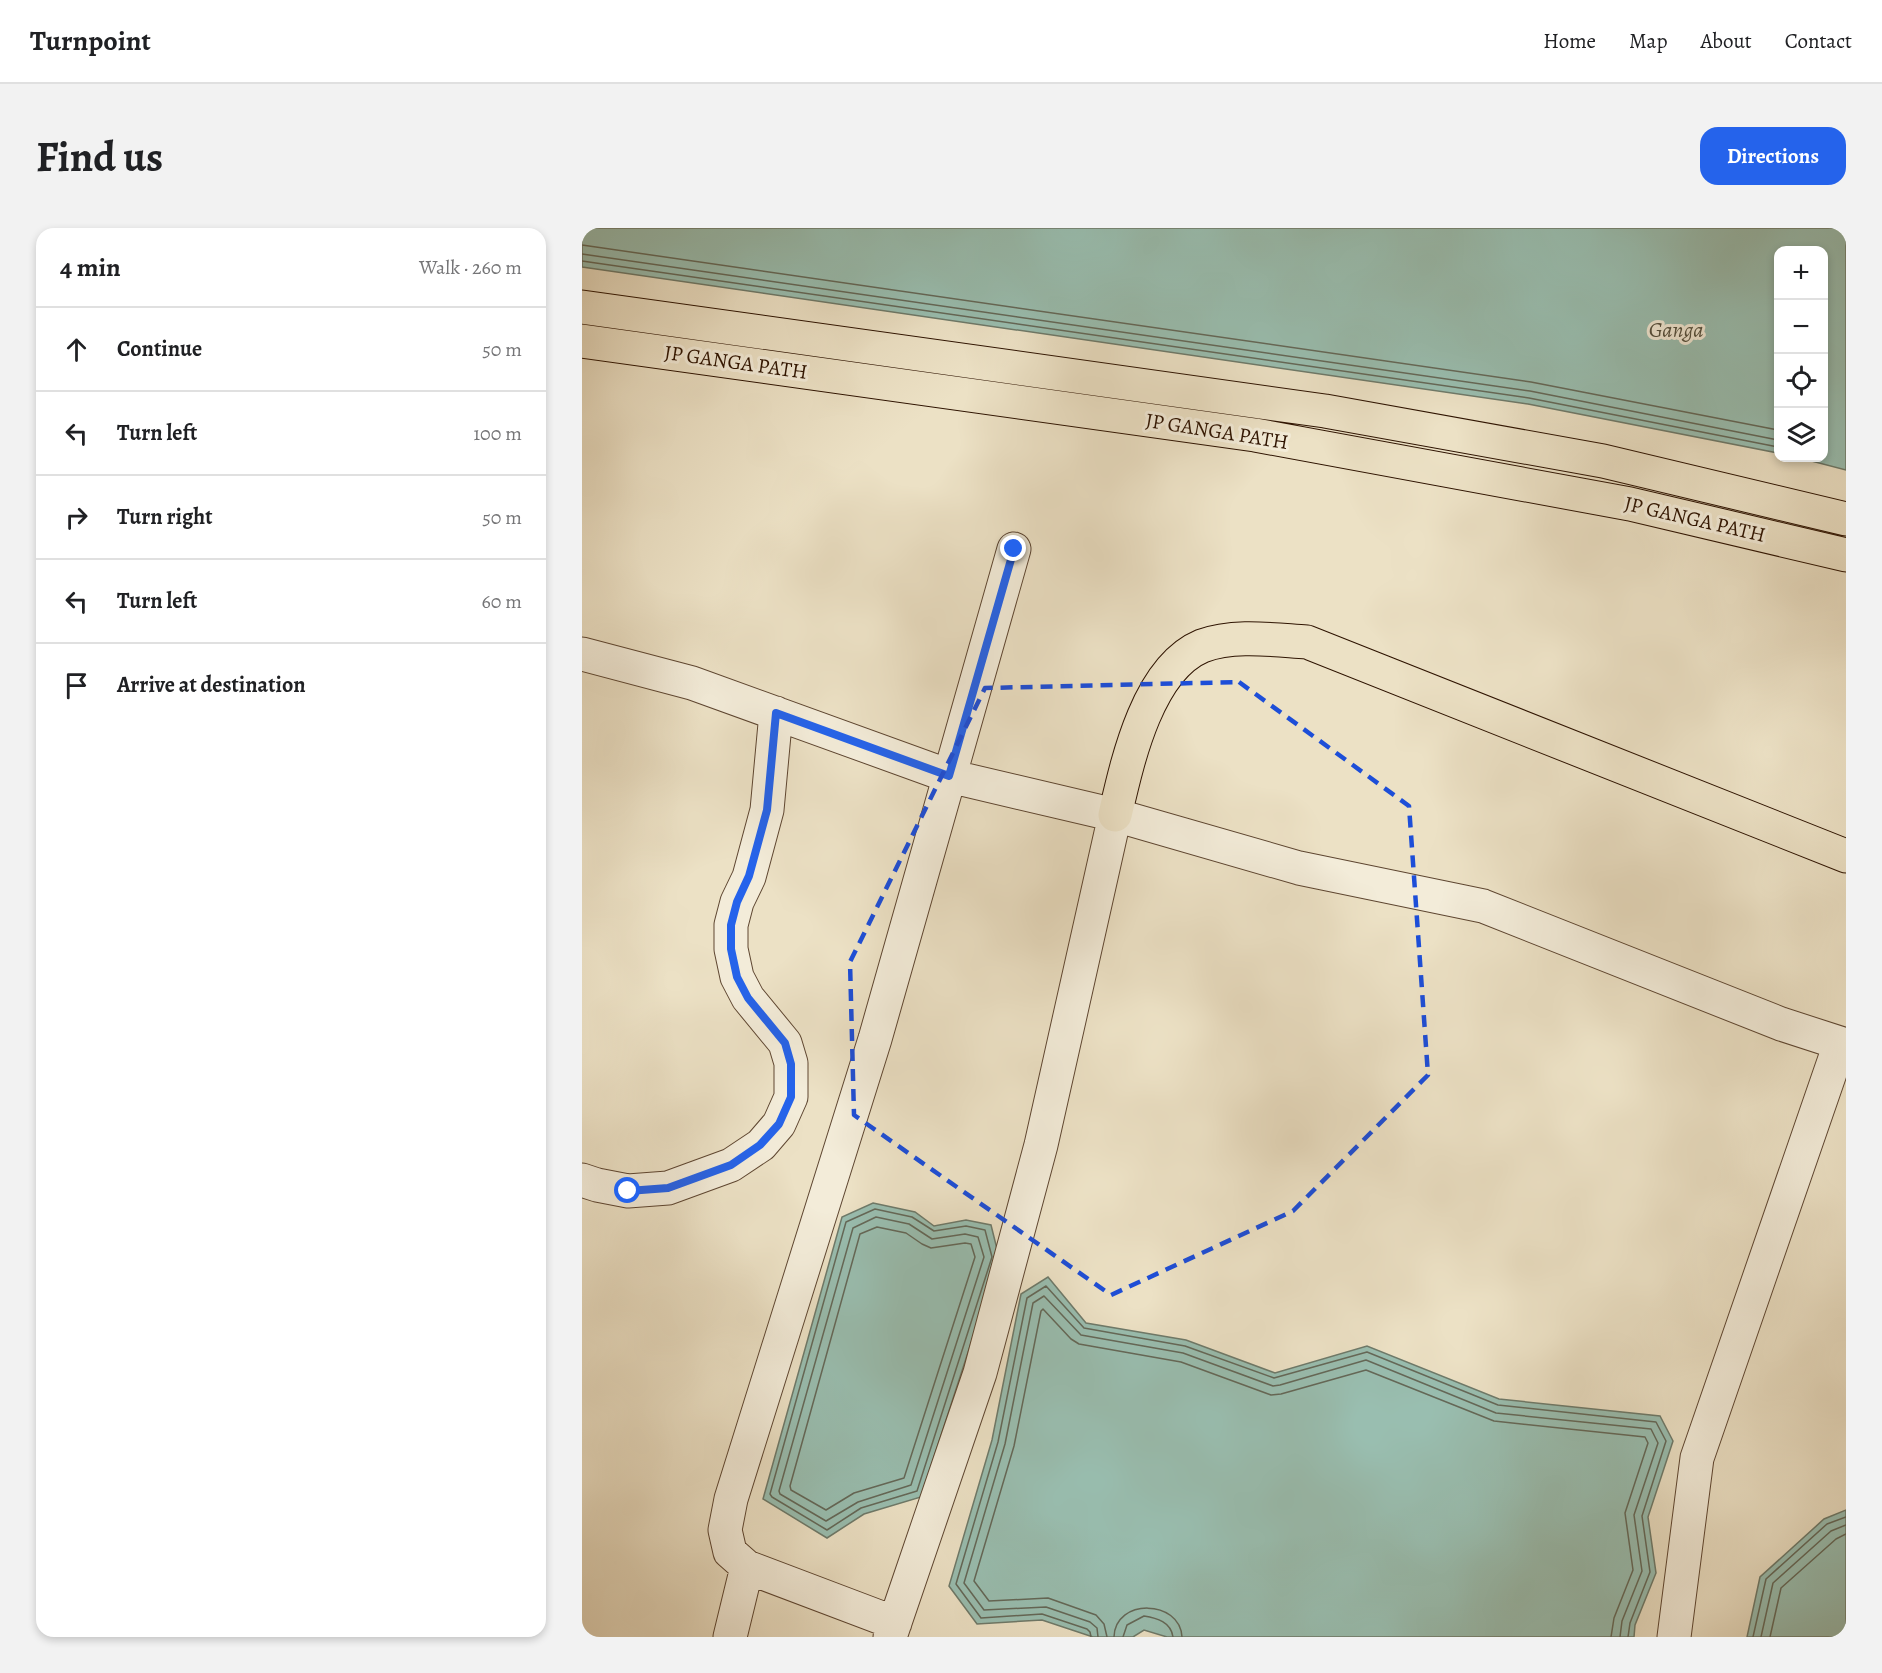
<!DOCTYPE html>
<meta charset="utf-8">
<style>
:root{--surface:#fff;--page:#f2f2f2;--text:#202124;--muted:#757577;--line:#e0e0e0;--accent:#2563eb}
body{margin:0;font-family:Alegreya,serif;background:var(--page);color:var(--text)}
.controls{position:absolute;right:18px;top:18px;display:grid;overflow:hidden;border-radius:12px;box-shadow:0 3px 9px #0003}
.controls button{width:54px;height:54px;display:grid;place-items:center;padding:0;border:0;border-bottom:2px solid var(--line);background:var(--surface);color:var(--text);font:30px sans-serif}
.stop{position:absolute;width:18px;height:18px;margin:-14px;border:4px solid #2563eb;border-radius:50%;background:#fff}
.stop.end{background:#2563eb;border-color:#fff;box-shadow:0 2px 6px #0008}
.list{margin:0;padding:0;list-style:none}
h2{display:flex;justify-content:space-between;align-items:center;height:78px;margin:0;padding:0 24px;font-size:26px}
h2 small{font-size:20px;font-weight:400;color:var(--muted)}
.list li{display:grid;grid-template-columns:39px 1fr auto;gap:18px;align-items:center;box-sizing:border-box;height:84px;padding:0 24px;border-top:2px solid var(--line)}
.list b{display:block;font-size:22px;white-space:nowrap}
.list em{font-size:20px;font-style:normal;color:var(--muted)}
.icon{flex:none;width:33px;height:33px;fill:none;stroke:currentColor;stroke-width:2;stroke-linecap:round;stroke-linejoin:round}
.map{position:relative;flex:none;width:1264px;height:1409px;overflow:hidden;border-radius:18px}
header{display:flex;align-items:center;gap:36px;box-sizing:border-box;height:84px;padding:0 30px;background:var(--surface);border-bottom:2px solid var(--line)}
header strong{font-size:28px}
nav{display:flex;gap:33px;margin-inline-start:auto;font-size:21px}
.intro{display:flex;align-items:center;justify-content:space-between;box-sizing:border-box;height:144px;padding:0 36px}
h1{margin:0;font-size:42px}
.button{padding:15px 27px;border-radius:18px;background:var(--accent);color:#fff;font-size:21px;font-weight:700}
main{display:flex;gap:36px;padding:0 36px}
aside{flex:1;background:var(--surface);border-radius:18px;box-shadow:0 3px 9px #0003}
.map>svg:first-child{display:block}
.water{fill:#99beb0;stroke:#6e7a6a;stroke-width:1.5}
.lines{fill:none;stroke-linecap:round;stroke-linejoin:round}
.shore{stroke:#646858;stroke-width:1.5}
.minor-casing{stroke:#5e4631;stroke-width:35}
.highway-casing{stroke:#2e1300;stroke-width:35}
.minor{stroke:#f3ecd9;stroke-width:33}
.highway{stroke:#ece1c5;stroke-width:33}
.route{stroke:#2563eb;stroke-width:8}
.marked{fill:none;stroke:#1d4ed8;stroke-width:4.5;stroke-dasharray:12 8;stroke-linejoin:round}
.labels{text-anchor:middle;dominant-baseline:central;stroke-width:6;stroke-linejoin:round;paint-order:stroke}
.street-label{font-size:21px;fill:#2e1300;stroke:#f3ecd9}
.water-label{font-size:22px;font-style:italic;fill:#534f3e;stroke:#f3ecd9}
</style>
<header>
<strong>Turnpoint</strong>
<nav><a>Home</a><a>Map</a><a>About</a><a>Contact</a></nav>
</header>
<div class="intro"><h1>Find us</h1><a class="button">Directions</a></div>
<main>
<aside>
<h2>4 min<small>Walk · 260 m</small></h2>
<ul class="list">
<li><svg class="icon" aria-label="ahead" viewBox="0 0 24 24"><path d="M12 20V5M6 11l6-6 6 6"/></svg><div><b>Continue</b></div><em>50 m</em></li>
<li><svg class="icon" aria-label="left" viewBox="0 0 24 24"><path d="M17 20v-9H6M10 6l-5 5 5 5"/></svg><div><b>Turn left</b></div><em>100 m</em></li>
<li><svg class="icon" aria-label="right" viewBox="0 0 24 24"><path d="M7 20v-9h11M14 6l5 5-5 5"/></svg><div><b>Turn right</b></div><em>50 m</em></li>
<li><svg class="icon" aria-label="left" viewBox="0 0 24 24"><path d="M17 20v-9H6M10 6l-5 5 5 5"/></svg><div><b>Turn left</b></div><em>60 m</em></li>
<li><svg class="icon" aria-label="arrive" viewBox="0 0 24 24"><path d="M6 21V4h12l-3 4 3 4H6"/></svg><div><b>Arrive at destination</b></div></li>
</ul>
</aside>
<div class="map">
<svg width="1264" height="1409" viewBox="0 0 1264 1409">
<rect width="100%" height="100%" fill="#ece1c5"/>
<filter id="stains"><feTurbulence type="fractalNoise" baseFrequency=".00333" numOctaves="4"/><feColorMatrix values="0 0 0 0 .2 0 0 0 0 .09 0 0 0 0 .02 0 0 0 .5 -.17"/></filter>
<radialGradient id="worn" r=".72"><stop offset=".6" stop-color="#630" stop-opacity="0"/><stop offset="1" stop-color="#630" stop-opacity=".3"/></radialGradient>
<path class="water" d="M0 0H1264V242L1218 230H1242V22H1196V225L946 176 0 39Z
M291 975 333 984 352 998 384 992 409 997 417 1029 339 1269 282 1286 245 1310 181 1271 260 989Z
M466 1049 504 1095 604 1112 693 1145 785 1118 917 1171 1078 1188 1091 1213 1066 1289 1074 1345 1053 1397 1052 1409H585L562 1402 551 1409H511L460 1392 395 1396 367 1358 410 1212 439 1066Z
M1264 1282V1409H1165L1178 1349 1242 1291Z"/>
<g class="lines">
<path class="shore" d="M0 17 949 154 1196 202
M0 26 948 163 1196 212
M0 33 947 170 1196 219
M293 981 330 989 352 1003 384 998 403 1002 410 1029 335 1263 279 1280 245 1302 190 1269 188 1266 264 994Z
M294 989 327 996 350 1011 383 1006 396 1009 402 1029 329 1257 276 1274 244 1293 198 1266 197 1263 271 1000Z
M295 999 324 1005 340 1016 349 1020 383 1015 389 1016 393 1029 322 1250 272 1265 244 1282 209 1262 208 1258 278 1006Z
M509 1409 508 1404 505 1401 460 1386 399 1390 374 1356 416 1214 445 1070 464 1058 502 1100 603 1118 692 1150 785 1124 916 1177 1074 1194 1084 1213 1060 1288 1068 1344 1048 1395 1046 1409
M516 1409 515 1400 508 1394 464 1379 402 1382 382 1355 423 1216 451 1075 462 1068 499 1107 601 1125 691 1158 698 1157 784 1132 914 1185 1069 1201 1076 1215 1052 1287 1060 1343 1040 1393 1038 1409
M525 1409 522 1396 514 1387 466 1370 407 1373 392 1353 432 1218 459 1083 461 1081 489 1111 497 1116 599 1134 689 1167 699 1166 784 1142 912 1193 1063 1209 1066 1215 1043 1285 1051 1342 1032 1390 1029 1409
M532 1409C533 1370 598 1371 600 1409
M541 1409 545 1397 562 1388C575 1390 589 1394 591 1409
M1171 1409 1184 1351 1245 1296 1264 1289
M1179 1409 1191 1355 1249 1303 1264 1297
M1188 1409 1199 1360 1254 1311 1264 1306"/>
<defs>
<path id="minor" d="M0 426 110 455 367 548 533 587 717 640 901 678 1199 796 1264 817
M0 952 15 957 46 963 86 960 149 937 179 917 197 896 209 869V835L203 815 166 770 155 749 149 721V697L155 674 167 649 185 582 194 485
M313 1395 165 1339 148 1324 143 1302 149 1271 293 811 432 321
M148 1409 165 1339
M308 1409 398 1145 459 917 533 587
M1092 1409 1115 1230 1258 816"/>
<path id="highway" d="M0 79 743 183 1021 233 1264 291
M0 113 673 207 1048 276 1264 327
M533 587C545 535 565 441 620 418 652 406 692 412 725 414L1264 628"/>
</defs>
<use href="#minor" class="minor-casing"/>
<use href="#highway" class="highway-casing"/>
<use href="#minor" class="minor"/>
<use href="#highway" class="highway"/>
</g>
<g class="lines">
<path class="route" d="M46 963 86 960 149 937 178 917 197 896 209 869V836L203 815 166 770 155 749 149 721V697L155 674 167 648 185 582 194 485 367 548 432 321"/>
</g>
<path class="marked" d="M657 454 827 578 846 847 711 983 529 1067 272 887 268 734 403 460Z"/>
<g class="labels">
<g class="street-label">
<text transform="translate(154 134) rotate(8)">JP GANGA PATH</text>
<text transform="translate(635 203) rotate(9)">JP GANGA PATH</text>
<text transform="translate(1113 291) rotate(13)">JP GANGA PATH</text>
</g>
<g class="water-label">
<text x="1094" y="102">Ganga</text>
</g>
</g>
<rect width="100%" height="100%" filter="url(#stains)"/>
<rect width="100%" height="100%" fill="url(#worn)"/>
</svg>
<div class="controls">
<button>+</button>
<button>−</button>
<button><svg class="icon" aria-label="locate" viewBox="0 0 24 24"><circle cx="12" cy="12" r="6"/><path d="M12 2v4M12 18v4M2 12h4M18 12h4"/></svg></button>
<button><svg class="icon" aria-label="layers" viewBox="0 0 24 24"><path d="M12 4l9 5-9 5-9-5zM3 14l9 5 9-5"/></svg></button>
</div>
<div class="stop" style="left:46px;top:963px"></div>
<div class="stop end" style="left:432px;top:321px"></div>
</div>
</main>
